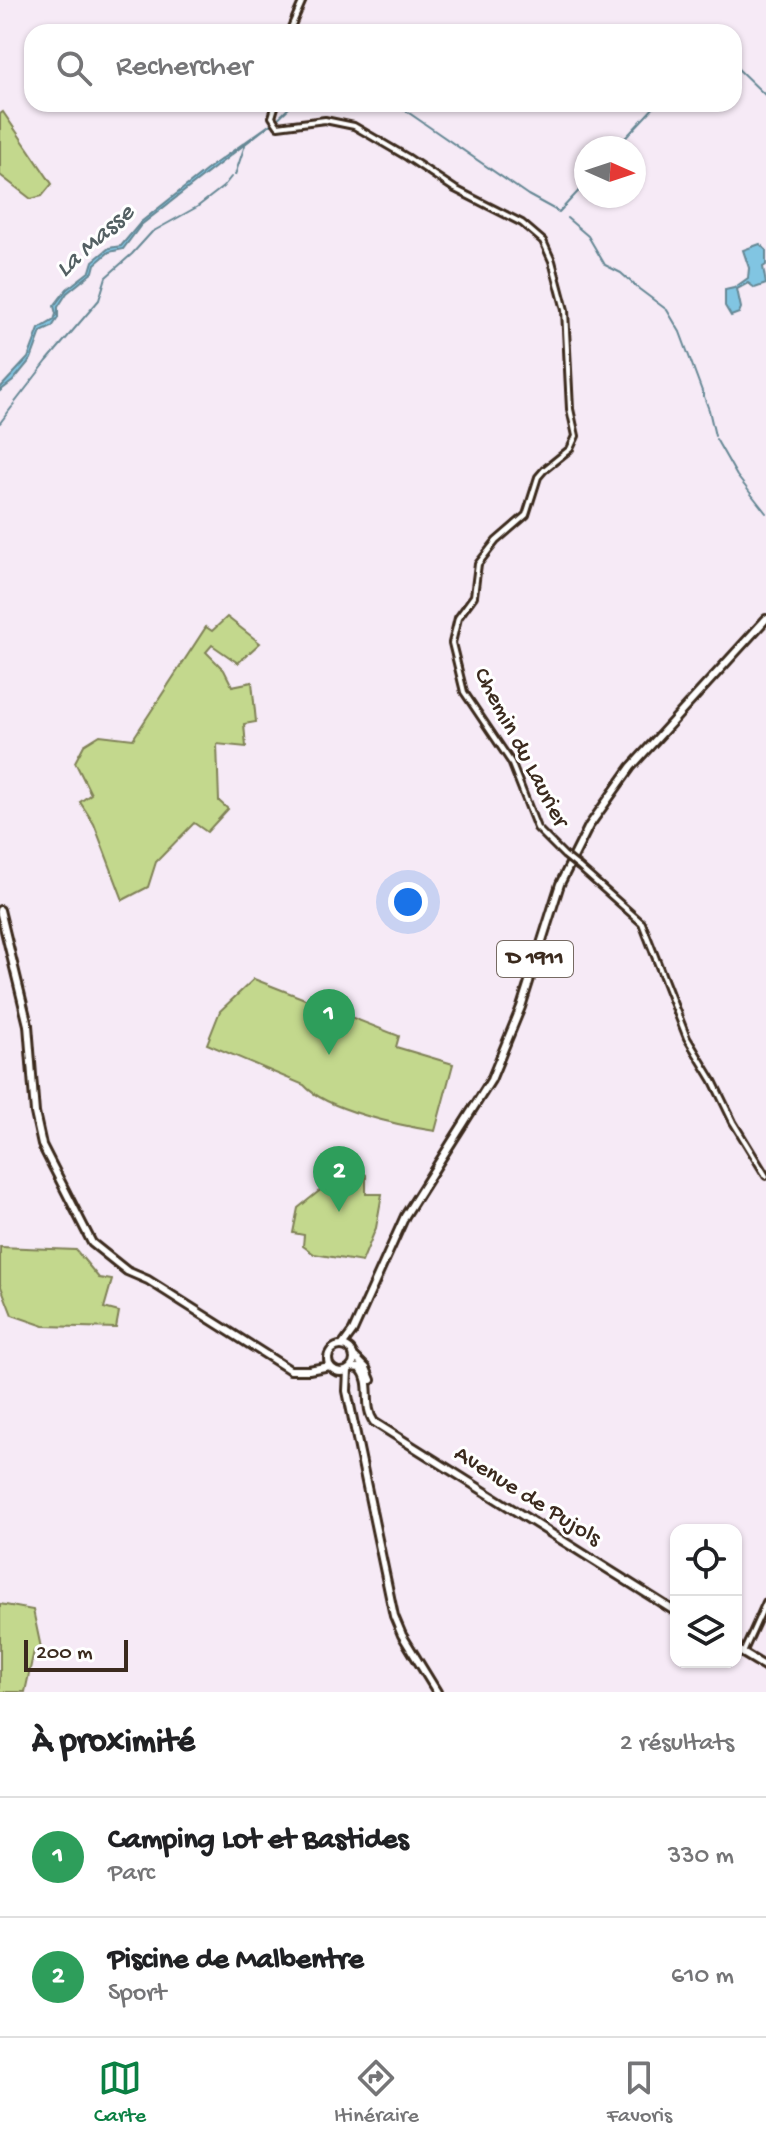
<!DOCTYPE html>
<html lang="fr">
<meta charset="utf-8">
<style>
:root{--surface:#fff;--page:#f2f2f2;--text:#202124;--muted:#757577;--line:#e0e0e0;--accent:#0b8043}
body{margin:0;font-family:"Gochi Hand",sans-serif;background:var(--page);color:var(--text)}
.controls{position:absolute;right:24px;bottom:24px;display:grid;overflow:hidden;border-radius:16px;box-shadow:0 2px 6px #0004}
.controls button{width:72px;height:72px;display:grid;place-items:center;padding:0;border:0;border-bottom:2px solid var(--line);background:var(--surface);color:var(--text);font:40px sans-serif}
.compass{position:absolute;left:574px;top:136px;width:72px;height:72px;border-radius:50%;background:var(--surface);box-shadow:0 2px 6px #0004;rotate:93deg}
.scale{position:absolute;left:24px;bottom:20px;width:104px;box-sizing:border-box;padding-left:8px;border:4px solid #3b2a1e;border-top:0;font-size:22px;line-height:28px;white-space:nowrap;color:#3b2a1e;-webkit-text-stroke:6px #fff;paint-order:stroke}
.you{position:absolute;left:408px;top:902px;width:28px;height:28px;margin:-20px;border:6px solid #fff;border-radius:50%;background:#1a73e8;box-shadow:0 0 0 12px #1a73e833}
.badge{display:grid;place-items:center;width:52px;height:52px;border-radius:50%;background:var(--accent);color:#fff;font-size:26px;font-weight:700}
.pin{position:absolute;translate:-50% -66px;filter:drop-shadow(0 2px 4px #0008)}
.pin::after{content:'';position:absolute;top:42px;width:28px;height:24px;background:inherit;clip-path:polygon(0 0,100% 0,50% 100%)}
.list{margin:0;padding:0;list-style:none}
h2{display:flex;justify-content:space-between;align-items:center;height:104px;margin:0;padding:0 32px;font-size:34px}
h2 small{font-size:26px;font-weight:400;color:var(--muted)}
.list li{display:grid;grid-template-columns:52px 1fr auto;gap:24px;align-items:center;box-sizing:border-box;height:120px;padding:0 32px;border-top:2px solid var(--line)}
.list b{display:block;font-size:30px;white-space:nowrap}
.list p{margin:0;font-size:26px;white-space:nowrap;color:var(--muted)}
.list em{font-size:26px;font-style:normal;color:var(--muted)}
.icon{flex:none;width:44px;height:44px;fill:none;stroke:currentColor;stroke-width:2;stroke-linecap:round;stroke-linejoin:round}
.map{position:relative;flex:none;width:766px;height:1692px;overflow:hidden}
.search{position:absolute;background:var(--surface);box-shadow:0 2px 6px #0004;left:24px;right:24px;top:24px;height:88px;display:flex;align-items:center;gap:20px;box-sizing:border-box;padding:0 28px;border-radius:24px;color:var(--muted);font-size:30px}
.sheet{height:344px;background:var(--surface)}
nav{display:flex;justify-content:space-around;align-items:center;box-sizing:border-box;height:112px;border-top:2px solid var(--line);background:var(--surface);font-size:22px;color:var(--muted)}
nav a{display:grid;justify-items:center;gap:4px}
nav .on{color:var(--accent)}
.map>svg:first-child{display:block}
.green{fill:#c3d88d;stroke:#7f8156;stroke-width:2}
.water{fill:#81c5e2;stroke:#658794;stroke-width:2}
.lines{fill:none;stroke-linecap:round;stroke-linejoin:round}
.stream{stroke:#658794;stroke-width:2}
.minor-casing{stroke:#3b2a1e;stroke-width:10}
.major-casing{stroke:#3b2a1e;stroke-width:12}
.minor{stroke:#fff;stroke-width:4}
.major{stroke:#fff;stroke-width:6}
.minor-bridge-casing{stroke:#3b2a1e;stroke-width:10;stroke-linecap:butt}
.minor-bridge{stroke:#fff;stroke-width:4}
.labels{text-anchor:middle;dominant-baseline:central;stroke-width:6;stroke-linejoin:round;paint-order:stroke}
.shield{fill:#fff;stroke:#766a62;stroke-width:2}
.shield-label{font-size:22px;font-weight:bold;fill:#3b2a1e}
.street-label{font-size:24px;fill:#3b2a1e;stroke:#fff}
.water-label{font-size:26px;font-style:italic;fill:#546063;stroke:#fff}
</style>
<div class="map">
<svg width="766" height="1692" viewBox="0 0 766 1692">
<rect width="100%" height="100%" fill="#f6eaf6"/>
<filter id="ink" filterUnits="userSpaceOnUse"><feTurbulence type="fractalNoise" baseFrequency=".0125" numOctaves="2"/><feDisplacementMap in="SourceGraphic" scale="16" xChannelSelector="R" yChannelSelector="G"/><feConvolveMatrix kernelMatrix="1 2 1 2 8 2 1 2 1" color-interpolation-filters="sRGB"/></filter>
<g filter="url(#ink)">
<path class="green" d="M3 112 52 184 42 196 31 199 0 175V114Z
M227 617 260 643 238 663 212 645 206 652 224 670 232 686 252 682 256 722 244 724 246 747 217 744 219 801 228 809 207 832 194 823 156 862 148 887 123 900 94 824 80 802 91 794 75 762 84 745 100 735 133 739 206 627 212 631Z
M254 979 399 1036 396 1047 453 1064 435 1131C402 1126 326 1110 304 1085L207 1044 220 1011Z
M348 1167 358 1168 366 1175V1194H382L376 1228 362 1262 314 1254 303 1246 304 1235 293 1233 298 1208 333 1180 336 1173Z
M0 1247 76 1250 99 1278 112 1280 104 1308 119 1312 116 1328 44 1326 12 1315 0 1284Z
M0 1604 33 1610 41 1648 34 1651 25 1692H0Z"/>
<path class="water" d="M272 123 141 225 123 249 109 252 95 264 93 272 67 293 58 307V318L52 327 41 332 31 359 13 381 0 391V388L28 358 39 329 54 320 56 314 54 306 67 289 90 271 93 261 109 248 121 246 141 222 213 165Z
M760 244 766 250V265L763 267 766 284 755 288 748 283 737 289 741 308 739 313 731 316 725 306V290L734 288 748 278 749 268 743 250Z"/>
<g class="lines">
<path class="stream" d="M734 65 766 96
M396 104 528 195 559 212 586 183
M271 125 293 104
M616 148 657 104
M235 175 245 145
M567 218 588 236 605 265 621 273 639 289 667 310 680 332 709 410 715 436
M13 405 47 361 99 300 106 277 132 254 152 232 197 207 223 187 231 177
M0 423 12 407
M716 439 737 476 766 513"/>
<defs>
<path id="minor" d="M289 32 303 0
M276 104 272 117 278 126 325 120 354 126 407 157 455 189 522 223 543 241 552 261 565 310 570 409 576 436 570 449 544 470 538 477 526 515 496 541 478 564 474 596 458 618 452 643 464 692 511 762 537 828 564 855
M579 867 642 923 687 1038 713 1081 733 1122 766 1176
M743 1653 766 1602"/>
<path id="major" d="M0 910 28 1025 35 1113 42 1145 92 1243 127 1271 148 1280 290 1370H309L330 1366
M342 1346 353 1331 405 1216 491 1080 521 1007 560 884 589 826 631 767 766 619
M328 1359a13 13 0 1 1 26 0a13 13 0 1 1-26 0Z
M355 1357 366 1368 371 1380
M351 1367 360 1368C374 1383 362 1405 374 1422L676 1612
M348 1370 347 1391 394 1616 402 1635 437 1692
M736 1649 766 1667"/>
</defs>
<use href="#minor" class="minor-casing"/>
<use href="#major" class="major-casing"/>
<use href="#minor" class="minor"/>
<use href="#major" class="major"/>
<defs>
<path id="minor-bridge" d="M564 855 579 867"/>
</defs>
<use href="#minor-bridge" class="minor-bridge-casing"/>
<use href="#minor-bridge" class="minor-bridge"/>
</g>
</g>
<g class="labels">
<rect class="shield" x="497" y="941" width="76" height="36" rx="6"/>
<g class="shield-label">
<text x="535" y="959">D 1911</text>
</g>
<g class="street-label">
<text transform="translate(520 748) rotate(62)">Chemin du Laurier</text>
<text transform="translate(527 1497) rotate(32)">Avenue de Pujols</text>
</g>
<g class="water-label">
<text transform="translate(96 242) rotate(-42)">La Masse</text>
</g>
</g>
</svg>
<div class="controls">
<button><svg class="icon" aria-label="locate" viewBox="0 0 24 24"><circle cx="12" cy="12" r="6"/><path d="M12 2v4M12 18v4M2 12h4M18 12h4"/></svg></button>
<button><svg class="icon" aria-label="layers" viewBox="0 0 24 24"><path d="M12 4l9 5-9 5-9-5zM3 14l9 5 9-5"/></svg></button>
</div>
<svg class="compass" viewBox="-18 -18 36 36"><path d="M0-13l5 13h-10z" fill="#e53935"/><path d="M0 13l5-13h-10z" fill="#757577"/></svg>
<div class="scale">200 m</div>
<div class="you"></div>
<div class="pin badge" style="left:329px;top:1055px;background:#2e9e5b">1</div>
<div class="pin badge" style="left:339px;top:1212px;background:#2e9e5b">2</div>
<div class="search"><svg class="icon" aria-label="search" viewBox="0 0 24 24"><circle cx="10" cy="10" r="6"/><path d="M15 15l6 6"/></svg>Rechercher</div>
</div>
<section class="sheet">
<h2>À proximité<small>2 résultats</small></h2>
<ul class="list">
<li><span class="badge" style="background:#2e9e5b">1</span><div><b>Camping Lot et Bastides</b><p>Parc</p></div><em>330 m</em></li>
<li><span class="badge" style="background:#2e9e5b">2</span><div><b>Piscine de Malbentre</b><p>Sport</p></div><em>610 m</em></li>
</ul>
</section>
<nav>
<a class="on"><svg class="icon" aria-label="map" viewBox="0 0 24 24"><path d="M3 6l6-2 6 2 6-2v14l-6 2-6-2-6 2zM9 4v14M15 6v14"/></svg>Carte</a>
<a><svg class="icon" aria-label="directions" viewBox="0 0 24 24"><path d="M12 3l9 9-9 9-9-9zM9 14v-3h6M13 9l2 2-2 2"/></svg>Itinéraire</a>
<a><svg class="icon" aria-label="saved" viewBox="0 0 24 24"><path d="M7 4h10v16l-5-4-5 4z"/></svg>Favoris</a>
</nav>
